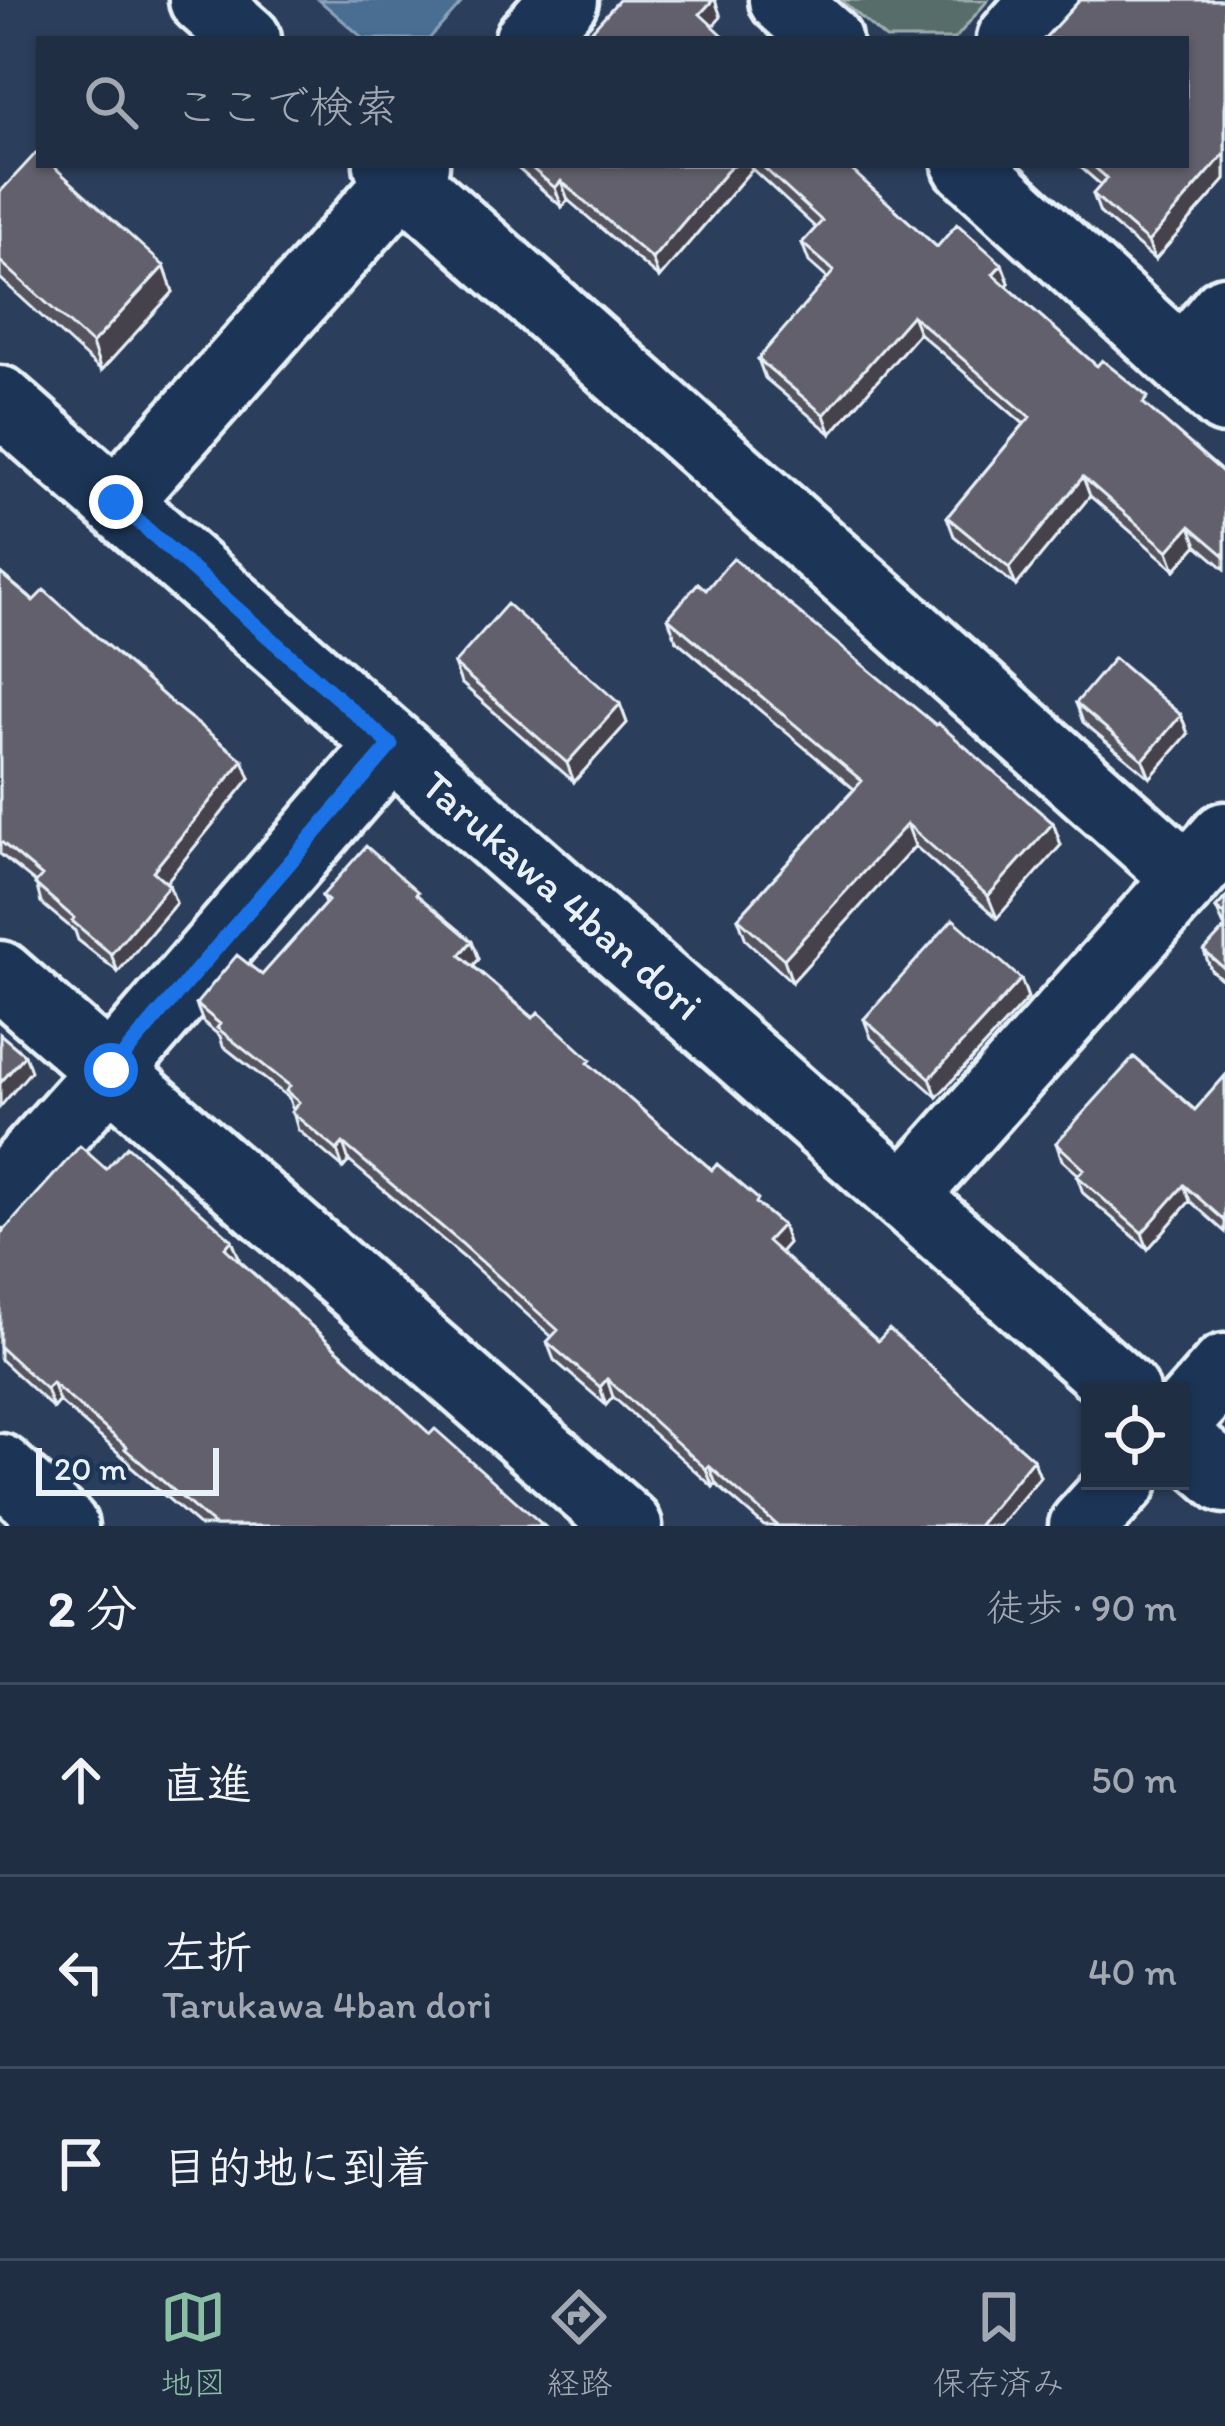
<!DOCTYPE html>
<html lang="ja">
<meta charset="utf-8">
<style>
:root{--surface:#202e44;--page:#28364b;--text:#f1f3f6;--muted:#a2a8b2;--line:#3d4a5d;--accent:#8abfa5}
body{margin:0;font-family:Itim,"Klee One",sans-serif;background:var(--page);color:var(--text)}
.controls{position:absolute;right:36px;bottom:36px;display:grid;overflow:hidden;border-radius:0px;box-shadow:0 3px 9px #0004}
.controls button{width:108px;height:108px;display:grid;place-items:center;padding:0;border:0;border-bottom:3px solid var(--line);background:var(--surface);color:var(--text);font:60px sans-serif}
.scale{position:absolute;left:36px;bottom:30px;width:183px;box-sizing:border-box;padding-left:12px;border:6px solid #e8f1f8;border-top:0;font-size:33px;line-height:42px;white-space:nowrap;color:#e8f1f8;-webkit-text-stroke:9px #1d3557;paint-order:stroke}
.stop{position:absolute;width:36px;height:36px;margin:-27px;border:9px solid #1a73e8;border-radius:50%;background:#fff}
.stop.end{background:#1a73e8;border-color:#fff;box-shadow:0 3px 12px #0008}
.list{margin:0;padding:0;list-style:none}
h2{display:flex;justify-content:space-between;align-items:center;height:156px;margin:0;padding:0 48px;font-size:51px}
h2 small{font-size:39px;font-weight:400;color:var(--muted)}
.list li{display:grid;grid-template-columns:78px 1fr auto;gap:36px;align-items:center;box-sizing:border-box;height:192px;padding:0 48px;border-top:3px solid var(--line)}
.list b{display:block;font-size:45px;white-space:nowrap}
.list p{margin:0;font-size:39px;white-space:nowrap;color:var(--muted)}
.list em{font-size:39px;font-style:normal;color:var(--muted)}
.icon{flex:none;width:66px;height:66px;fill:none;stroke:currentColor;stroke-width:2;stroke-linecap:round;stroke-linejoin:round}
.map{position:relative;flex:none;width:1225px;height:1526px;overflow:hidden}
.search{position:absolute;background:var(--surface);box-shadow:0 3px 9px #0004;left:36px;right:36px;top:36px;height:132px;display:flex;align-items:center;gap:30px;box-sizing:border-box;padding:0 42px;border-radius:0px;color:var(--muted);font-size:45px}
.sheet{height:732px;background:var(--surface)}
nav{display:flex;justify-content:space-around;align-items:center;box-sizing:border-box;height:168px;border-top:3px solid var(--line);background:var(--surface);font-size:33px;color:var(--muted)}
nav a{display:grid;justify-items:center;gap:6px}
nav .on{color:var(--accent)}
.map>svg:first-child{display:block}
.green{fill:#566d69;stroke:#9fafb0;stroke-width:3}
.water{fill:#496e91;stroke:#89a2ba;stroke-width:3}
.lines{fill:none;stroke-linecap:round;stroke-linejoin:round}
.minor-casing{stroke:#e8f1f8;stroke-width:75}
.minor{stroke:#1d3557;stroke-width:66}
.wall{fill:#54535d;stroke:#e8f1f8;stroke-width:3}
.shaded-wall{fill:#45434c;stroke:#e8f1f8;stroke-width:3}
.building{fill:#62606c;stroke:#e8f1f8;stroke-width:3}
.route{stroke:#1a73e8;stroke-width:15}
.labels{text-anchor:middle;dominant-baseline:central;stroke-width:9;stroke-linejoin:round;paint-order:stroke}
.street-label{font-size:42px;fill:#e8f1f8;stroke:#1d3557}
</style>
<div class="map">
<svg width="1225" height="1526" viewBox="0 0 1225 1526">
<rect width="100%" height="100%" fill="#2b3e5b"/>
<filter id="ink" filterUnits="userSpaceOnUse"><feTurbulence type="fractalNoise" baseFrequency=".00833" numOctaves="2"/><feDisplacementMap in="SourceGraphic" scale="24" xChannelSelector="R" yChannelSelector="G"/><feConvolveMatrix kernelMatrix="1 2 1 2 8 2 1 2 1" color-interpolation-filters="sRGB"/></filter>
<g filter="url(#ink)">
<path class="green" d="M841 0H988L955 39H886Z"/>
<path class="water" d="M319 0H464L429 39H364Z"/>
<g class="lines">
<defs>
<path id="minor" d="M203 0 247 39
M783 0 827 39
M529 39 564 0
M1011 39 1045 0
M388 165 1188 878
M967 165 1225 400
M1182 361 1225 310
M0 400 1125 1391
M116 502 415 165
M0 975 628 1526
M0 1194 111 1070 391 745
M904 1196 1225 836
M1180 1419 1225 1368
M1180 1440 1225 1479
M0 1468 64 1526
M1083 1526 1124 1481"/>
</defs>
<use href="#minor" class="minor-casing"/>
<use href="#minor" class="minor"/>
</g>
<path class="wall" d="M1080 0H1225V180L1155 260 1100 213 1093 194 1101 185 1078 165H1186V39H1044Z
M514 165H856L851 170 937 247 1009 283 1007 286 1097 366 1225 474V569L1197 545 1175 570 1090 496 1016 586 954 536 947 517 1024 424 919 333 831 434 765 378 758 359 828 279 809 262 802 243 816 228 752 169 659 278 568 200 562 207Z
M0 192 164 266 173 292 101 371 0 278Z
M0 573 250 778 166 882 169 885 176 903 118 972 78 940 75 931 41 903 36 883 0 854Z
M706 590 1053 823 1061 845 997 918 915 846 792 982 746 940 738 918 854 789 676 640 668 618Z
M454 664 620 704 627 723 574 782 461 683Z
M1076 703 1181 715 1188 734 1150 778 1083 722Z
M322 896 420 898 472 941 479 959 473 966 712 1170 782 1225 788 1243 780 1252 878 1341 1033 1459 1040 1477 999 1526H764L716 1484 713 1487 613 1397 606 1405 554 1360 547 1342 552 1337 468 1261 349 1161 343 1168 298 1130 289 1098 223 1046 220 1036 203 1022 196 1004 262 975 325 904Z
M1225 898V982L1211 970 1204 951 1225 928 1216 908Z
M1021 979 1028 998 937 1097 871 1038 864 1019Z
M1225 1076V1232L1190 1201 1148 1249 1083 1193 1077 1176 1079 1175 1062 1160 1056 1143 1195 1110Z
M106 1169 239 1258 238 1259 430 1434 544 1526H200L131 1467 129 1462 59 1401 53 1408 0 1359V1235Z"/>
<path class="shaded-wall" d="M713 0H715L721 17 707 33 700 14Z
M1225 153V180L1155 260 1148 242Z
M732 165H750L752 169 659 278 652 259Z
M561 181 568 200 562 207 555 188Z
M1002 264 1009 283 1000 293 993 274Z
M164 266 173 292 101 371 92 344Z
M912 315 919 333 831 434 824 415Z
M1083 477 1090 496 1016 586 1009 568Z
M1190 526 1197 545 1175 570 1168 551Z
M620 704 627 723 574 782 567 763Z
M1181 715 1188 734 1150 778 1143 760Z
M243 760 250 778 160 890 153 871Z
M1053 823 1061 845 997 918 988 896Z
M907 824 915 846 792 982 784 959Z
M169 885 176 903 118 972 111 954Z
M472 941 479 959 467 973 460 955Z
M1021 979 1028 998 937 1097 930 1078Z
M25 1055 31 1071 0 1107V1083Z
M343 1143 349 1161 343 1168 337 1150Z
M1184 1185 1190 1201 1148 1249 1142 1233Z
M782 1225 788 1243 774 1259 767 1241Z
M232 1240 239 1258 232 1266 225 1248Z
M607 1379 613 1397 606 1405 600 1387Z
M52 1383 59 1401 53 1408 46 1389Z
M1033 1459 1040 1477 999 1526H978Z
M709 1466 716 1484 713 1487 706 1469Z"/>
<path class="building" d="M619 0H713L700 14 727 39H584Z
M1080 0H1225V153L1148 242 1093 194 1107 178 1092 165H1186V39H1044Z
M37 152 39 153V165H52L164 266 92 344 0 261V192Z
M528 165H732L652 259 561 181 555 188Z
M761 165H846L937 247 957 224 1002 264 993 274 1097 366 1102 360 1148 397 1143 403 1225 474V556L1190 526 1168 551 1083 477 1009 568 947 517 1030 417 912 315 824 415 758 359 834 271 802 243 822 221Z
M733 558 936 725 938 723 1053 823 988 896 907 824 784 959 738 918 862 781 668 618 698 583 706 590Z
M0 573 33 601 44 590 179 709 243 760 153 871 169 885 111 954 72 921 74 918 35 884 42 876 0 841Z
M507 604 620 704 567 763 454 664Z
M1114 658 1181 715 1143 760 1076 703Z
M366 846 418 892 416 894 472 941 460 955 533 1018 538 1012 591 1060 588 1063 712 1170 717 1164 758 1199 756 1203 782 1225 767 1241 878 1341 889 1329 1033 1459 978 1526H778L709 1466 706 1469 607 1379 600 1387 547 1342 558 1330 461 1243 343 1143 337 1150 291 1112 299 1102 286 1091 290 1086 217 1028 220 1024 196 1004 237 955 262 975 328 901 322 896Z
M1225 898V915L1216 908Z
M953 919 1021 979 930 1078 864 1019Z
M1225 928V969L1204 951Z
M0 1034 25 1055 0 1083Z
M1134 1057 1195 1110 1225 1076V1221L1184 1185 1142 1233 1077 1176 1084 1169 1056 1143Z
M80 1146 106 1169 127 1146 232 1240 225 1248 430 1434 435 1429 544 1526H215L125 1449 127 1447 52 1383 46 1389 0 1347V1235Z"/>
</g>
<g class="lines" filter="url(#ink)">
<path class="route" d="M111 1070 391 745 116 502"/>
</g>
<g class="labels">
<g class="street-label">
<text transform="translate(562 895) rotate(41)">Tarukawa 4ban dori</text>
</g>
</g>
</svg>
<div class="controls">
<button><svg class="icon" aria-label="locate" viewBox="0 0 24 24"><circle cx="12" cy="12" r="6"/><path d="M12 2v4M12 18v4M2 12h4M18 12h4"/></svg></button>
</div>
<div class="scale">20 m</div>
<div class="stop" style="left:111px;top:1070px"></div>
<div class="stop end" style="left:116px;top:502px"></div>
<div class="search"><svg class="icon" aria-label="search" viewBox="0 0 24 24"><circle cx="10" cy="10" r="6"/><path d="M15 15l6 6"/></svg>ここで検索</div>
</div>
<section class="sheet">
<h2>2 分<small>徒歩 · 90 m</small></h2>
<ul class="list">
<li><svg class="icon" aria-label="ahead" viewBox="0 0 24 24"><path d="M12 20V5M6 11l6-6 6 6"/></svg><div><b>直進</b></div><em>50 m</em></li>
<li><svg class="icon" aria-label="left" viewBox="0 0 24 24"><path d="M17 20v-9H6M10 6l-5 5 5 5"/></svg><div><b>左折</b><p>Tarukawa 4ban dori</p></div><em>40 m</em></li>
<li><svg class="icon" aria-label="arrive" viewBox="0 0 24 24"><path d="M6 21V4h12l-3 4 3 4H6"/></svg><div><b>目的地に到着</b></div></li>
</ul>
</section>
<nav>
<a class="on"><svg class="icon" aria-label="map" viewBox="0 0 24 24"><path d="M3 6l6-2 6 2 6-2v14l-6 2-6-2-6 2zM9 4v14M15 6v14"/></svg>地図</a>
<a><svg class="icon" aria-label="directions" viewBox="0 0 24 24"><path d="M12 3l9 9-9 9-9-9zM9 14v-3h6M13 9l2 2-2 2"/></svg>経路</a>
<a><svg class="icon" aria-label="saved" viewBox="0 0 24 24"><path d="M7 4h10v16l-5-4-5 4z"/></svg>保存済み</a>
</nav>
